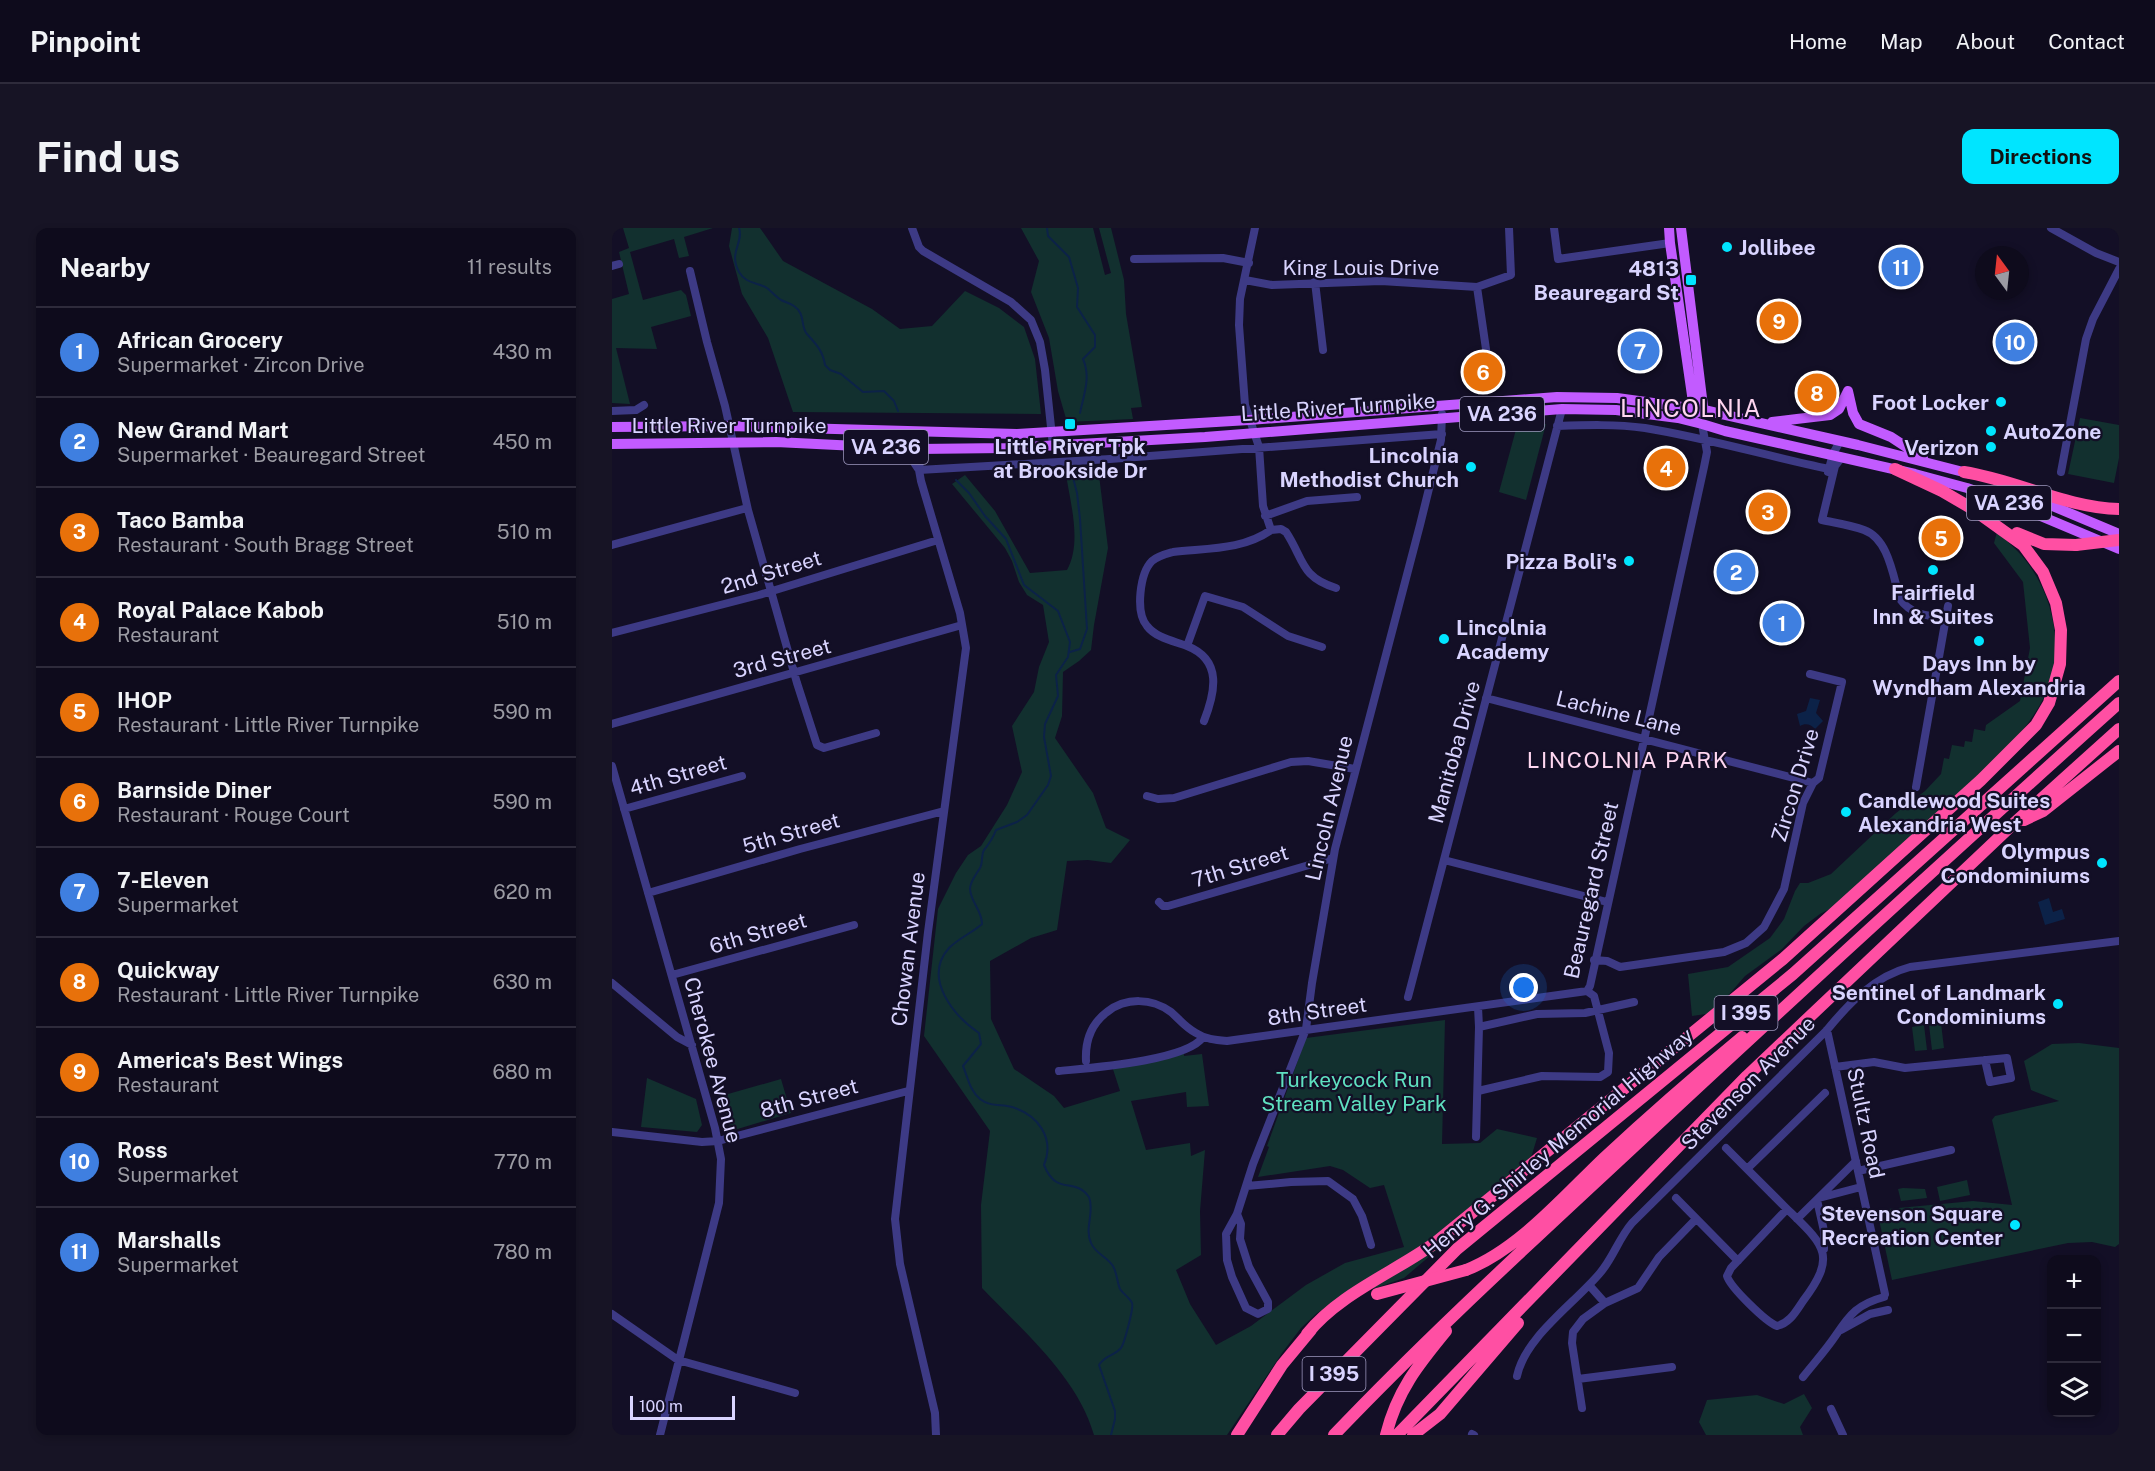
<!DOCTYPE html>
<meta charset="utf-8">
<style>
:root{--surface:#0e0b1c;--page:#171425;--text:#f1f3f6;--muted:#9b9ba3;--line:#2e2b3b;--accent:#00e5ff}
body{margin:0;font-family:"Public Sans",sans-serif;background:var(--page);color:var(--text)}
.controls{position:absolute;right:18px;bottom:18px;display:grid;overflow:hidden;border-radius:12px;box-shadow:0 3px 9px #0003}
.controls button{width:54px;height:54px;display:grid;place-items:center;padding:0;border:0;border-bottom:2px solid var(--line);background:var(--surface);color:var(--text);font:30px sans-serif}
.compass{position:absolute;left:1363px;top:18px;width:54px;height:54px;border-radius:50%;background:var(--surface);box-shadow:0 3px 9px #0003;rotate:345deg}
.scale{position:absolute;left:18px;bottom:15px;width:105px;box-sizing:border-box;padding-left:6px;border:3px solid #d9d4ff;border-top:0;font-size:16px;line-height:21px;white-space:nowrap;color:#d9d4ff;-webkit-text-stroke:4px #130f26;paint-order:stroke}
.you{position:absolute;left:912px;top:760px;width:21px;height:21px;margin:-15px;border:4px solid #fff;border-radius:50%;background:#1a73e8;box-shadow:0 0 0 9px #1a73e833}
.badge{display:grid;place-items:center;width:39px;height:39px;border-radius:50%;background:var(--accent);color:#fff;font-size:20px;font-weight:700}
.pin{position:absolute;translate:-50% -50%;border:3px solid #fff;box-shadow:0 2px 6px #0006}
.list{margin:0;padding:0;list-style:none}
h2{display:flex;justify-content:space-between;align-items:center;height:78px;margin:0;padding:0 24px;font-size:26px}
h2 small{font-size:20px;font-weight:400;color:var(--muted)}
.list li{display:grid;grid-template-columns:39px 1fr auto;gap:18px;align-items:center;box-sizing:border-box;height:90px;padding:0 24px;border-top:2px solid var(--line)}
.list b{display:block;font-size:22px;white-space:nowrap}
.list p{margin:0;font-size:20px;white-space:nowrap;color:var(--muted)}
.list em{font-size:20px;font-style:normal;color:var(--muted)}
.icon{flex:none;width:33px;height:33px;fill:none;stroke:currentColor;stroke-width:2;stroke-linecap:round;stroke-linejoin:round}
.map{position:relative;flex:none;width:1507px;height:1207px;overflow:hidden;border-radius:12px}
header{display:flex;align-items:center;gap:36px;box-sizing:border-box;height:84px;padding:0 30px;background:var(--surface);border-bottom:2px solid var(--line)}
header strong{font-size:28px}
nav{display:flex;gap:33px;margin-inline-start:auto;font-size:21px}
.intro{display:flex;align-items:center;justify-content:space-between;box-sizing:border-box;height:144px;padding:0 36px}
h1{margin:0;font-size:42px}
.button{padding:15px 27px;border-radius:12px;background:var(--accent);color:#111;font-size:21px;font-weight:700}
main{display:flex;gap:36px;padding:0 36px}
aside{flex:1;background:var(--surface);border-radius:12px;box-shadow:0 3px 9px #0003}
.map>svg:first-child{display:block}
.green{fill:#12302f}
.water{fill:#0c2248}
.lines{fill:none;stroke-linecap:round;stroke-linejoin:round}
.stream{stroke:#0c2248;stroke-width:2}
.minor{stroke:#3d3a85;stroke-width:8}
.major{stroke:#c25bff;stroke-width:10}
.highway{stroke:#ff4fa3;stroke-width:12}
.highway-bridge{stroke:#ff4fa3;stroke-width:12}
.poi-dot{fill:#00e5ff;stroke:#130f26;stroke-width:2}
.labels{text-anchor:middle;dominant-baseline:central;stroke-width:4.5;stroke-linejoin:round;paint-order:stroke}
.shield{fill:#130f26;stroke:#9e99be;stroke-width:1.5}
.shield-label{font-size:20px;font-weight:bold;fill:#d9d4ff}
.poi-label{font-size:21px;font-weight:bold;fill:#d9d4ff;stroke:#130f26;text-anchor:end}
.street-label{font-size:21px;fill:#d9d4ff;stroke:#130f26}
.park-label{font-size:21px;fill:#5fe0c0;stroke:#130f26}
.neighbourhood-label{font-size:22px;letter-spacing:1.5px;fill:#ffd6f0;stroke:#130f26}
.quarter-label{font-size:24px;letter-spacing:1.5px;fill:#ffd6f0;stroke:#130f26}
</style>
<header>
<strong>Pinpoint</strong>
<nav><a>Home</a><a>Map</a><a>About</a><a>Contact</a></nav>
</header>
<div class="intro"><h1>Find us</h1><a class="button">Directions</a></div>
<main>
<aside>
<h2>Nearby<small>11 results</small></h2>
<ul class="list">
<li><span class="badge" style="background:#3f7fe0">1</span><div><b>African Grocery</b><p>Supermarket · Zircon Drive</p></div><em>430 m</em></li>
<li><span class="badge" style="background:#3f7fe0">2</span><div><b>New Grand Mart</b><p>Supermarket · Beauregard Street</p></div><em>450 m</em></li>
<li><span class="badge" style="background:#e8710a">3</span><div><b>Taco Bamba</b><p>Restaurant · South Bragg Street</p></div><em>510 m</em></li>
<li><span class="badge" style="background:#e8710a">4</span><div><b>Royal Palace Kabob</b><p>Restaurant</p></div><em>510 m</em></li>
<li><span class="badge" style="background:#e8710a">5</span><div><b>IHOP</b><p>Restaurant · Little River Turnpike</p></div><em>590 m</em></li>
<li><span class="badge" style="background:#e8710a">6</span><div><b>Barnside Diner</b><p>Restaurant · Rouge Court</p></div><em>590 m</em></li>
<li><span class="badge" style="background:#3f7fe0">7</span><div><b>7-Eleven</b><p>Supermarket</p></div><em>620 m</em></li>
<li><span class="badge" style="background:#e8710a">8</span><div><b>Quickway</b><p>Restaurant · Little River Turnpike</p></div><em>630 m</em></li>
<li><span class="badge" style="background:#e8710a">9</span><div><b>America's Best Wings</b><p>Restaurant</p></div><em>680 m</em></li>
<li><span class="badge" style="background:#3f7fe0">10</span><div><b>Ross</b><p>Supermarket</p></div><em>770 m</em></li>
<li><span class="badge" style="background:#3f7fe0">11</span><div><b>Marshalls</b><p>Supermarket</p></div><em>780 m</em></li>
</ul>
</aside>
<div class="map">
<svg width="1507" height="1207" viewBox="0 0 1507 1207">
<rect width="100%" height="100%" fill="#130f26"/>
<path class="green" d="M11 0H101L72 9 77 28 67 30 62 11 18 24 31 72 69 62 74 67 79 88 39 99 45 121 4 120 18 176 0 175V71L17 66 7 24 17 20Z
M120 0H148L171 33 260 81 288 101 320 98 353 63 387 80 412 99 423 131 429 186 181 184 156 110 130 66 117 18Z
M409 0H481L493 47 499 45 487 0H499L512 52 514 86 530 179 519 180 521 191 455 194 446 163 437 110 419 64 427 33Z
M1468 190 1507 197V230L1502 255 1456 246Z
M906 194 934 196 914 272 887 264Z
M486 239 496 320 482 397 479 422 467 433 451 444 450 488 443 510 481 565 494 600 518 612 499 635 476 632 455 633 445 702 419 710 378 733 379 791 402 841 442 868 452 880 508 863 499 835 572 824V828L590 826 597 878 575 879 574 864 519 873 534 922 578 915 579 928 593 922 588 983 589 1027 564 1042 578 1076 604 1117 639 1098 694 1057 733 1035 792 1019 772 957 758 960 731 942 718 938 646 949 657 919 655 918 694 810 833 792 830 916 868 915 885 901 925 910 914 946 792 1050 764 1060 741 1064 705 1085 689 1100 670 1125 615 1207H482C465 1148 411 1103 370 1060L369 977 378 903 312 808 326 681 344 645 356 627 369 618 395 577 410 544 400 498 422 464 427 439 437 414 431 377 415 367 407 354 400 333 393 320 340 256 353 247 383 283 418 345 455 342C471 313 457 271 453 240Z
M1385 304C1396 314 1408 324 1417 337 1443 373 1452 424 1434 465 1425 485 1411 502 1397 519L1241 669 1208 686 1192 698 1170 721 1133 748 1101 785 1080 788 1076 746 1116 739 1158 710 1172 691 1183 663 1188 655H1196L1219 646 1284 585 1313 563 1329 546 1332 530 1337 531 1340 517 1352 519 1353 513 1360 514 1362 501 1373 503 1374 497 1408 473 1418 420 1411 354 1382 315Z
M1329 795 1332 820 1320 822 1317 797Z
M1312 797 1315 822 1303 823 1300 799Z
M1467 815 1507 820V1016L1503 1019 1480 1014 1456 1015 1280 1052 1265 982 1361 973 1400 977 1380 892 1383 888 1447 873 1419 862 1412 833 1440 816Z
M35 850 84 871 90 897 85 904 29 899Z
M169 851 179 885 119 903 109 868Z
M1355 952 1358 967 1328 973 1325 959Z
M1291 960 1313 961 1315 970 1289 973 1286 961Z
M1192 1166 1200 1180 1188 1199 1191 1207H1094L1087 1194 1095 1172 1145 1167 1172 1176Z"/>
<path class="water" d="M1198 470 1208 472 1204 485 1211 493 1203 501C1199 496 1193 495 1188 498L1185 486 1194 483Z
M1437 670 1441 684 1450 681 1453 691 1433 697 1426 674Z"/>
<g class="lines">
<path class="stream" d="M127 0C132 15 116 24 127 44 134 56 145 54 155 60 160 64 164 69 169 72 173 74 178 75 182 78 194 86 188 98 195 106 204 116 211 123 213 137L218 142 229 146 251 164 272 163 282 173 286 183
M435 0 436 8 457 29 466 60 465 79 483 107V119L471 131C479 149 472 166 468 185
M344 252 357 265 373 288 394 311 412 357 446 383 458 414 456 429 444 447 446 468 433 496 432 509 439 548 436 557 415 587 405 594 384 602C381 610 377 616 372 622 369 627 371 635 368 640 364 647 358 653 358 661 359 675 370 682 370 696 360 705 347 710 337 720 310 750 342 788 367 805L369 816 351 838C356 850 358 863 368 871 378 879 389 876 400 879 426 887 443 910 432 937 445 969 462 948 477 969 483 984 472 1000 479 1015 483 1025 495 1029 501 1038 505 1045 505 1054 508 1061 511 1066 518 1070 520 1075 522 1080 512 1116 509 1120 502 1128 493 1127 487 1137L503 1183V1191L499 1207
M458 424 468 421 475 401 468 291 465 265 459 242"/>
<path class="minor" d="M300 0 307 19 311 23 399 74 419 92 428 114 433 142 441 218
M643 0 628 71 627 97 633 177 647 219 651 278 659 302 669 301 674 304C692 331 688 349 724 360
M942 0 946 31 1058 15
M1439 0 1484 25 1507 34
M522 31 611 30 637 35
M0 38 7 36
M78 43 95 114 113 178 136 282 185 455 205 517 212 520 264 505
M633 52 660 57 769 53 865 59 899 47 897 0
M703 54 711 122
M865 59 875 128
M0 183 24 182 32 177
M945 198C974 197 1004 196 1033 200 1095 210 1155 228 1217 241
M295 203 299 230 307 242
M304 204 308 230 307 242 309 253 348 385 354 420 316 704 283 991 288 1036 323 1185 324 1207
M1230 229 1223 238 1210 292C1224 295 1239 297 1252 302 1277 311 1281 349 1288 371 1299 387 1316 388 1334 390
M307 242 498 231 830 206
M1216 244 1221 226 1228 213
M1449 244 1474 111 1481 91 1507 41
M653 288 695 273 745 269
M0 317 135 280
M0 405 147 367 326 312
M575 418 593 368 631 379 676 408 710 419
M874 470 1201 555
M592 493C603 465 611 432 575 418 562 413 544 410 535 398 523 384 528 345 540 333 546 328 554 326 561 324 595 320 631 322 659 302
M0 496 350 397
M0 538 103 900 109 931 107 975 48 1207
M1304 559 1336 378
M535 568 546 571 562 570 679 534 696 533 743 541
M12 581 130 548
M832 632 995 674
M36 665 188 621 332 583
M547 674 551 678H556L721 630
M982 732 995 733 1008 739 1112 724 1134 715 1152 699 1172 661 1191 575 1201 555 1207 550 1230 454 1198 446
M60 747 242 697
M0 755 65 809 80 817
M975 763 978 758 1092 239 1095 224 1090 196
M796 769 950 181
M867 799 925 786 973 785 1022 774
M1215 802 1273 1066
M474 833C473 813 479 796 495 784 514 769 540 770 559 784 567 791 574 800 584 805 593 811 603 812 615 813L975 763
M1223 839 1262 834 1293 840 1395 830 1399 850 1378 854 1373 832
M447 843C477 840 575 833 591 809
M866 863 930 848 988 849 996 844 997 825 982 768 975 763
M0 904 90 914 106 913 296 863
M864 909 867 799 866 779
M1114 920 1175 981
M1135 941 1213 865
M1246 943 1339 922
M635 958 679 954 716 953 741 971 750 988 759 1017
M1064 970 1126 1033
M1207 970 1249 959
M1205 972 1212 1003V1021
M1175 981C1212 1017 1226 1027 1191 1073 1184 1083 1178 1095 1165 1098 1154 1094 1118 1059 1115 1048L1119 1040Z
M625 986 629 996 628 1011 637 1039 656 1074V1081L646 1086 634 1080 620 1049 615 1032 614 1006 625 986 641 936 694 801 700 755 723 621 808 297 829 212 830 186
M1185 991 1244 933
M977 1057 993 1075
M0 1086 66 1132 183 1165
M1229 1102 1258 1086 1276 1082
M905 1148C913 1109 962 1076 988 1045 1001 1030 1007 1010 1020 995L1215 802C1237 775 1263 748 1298 739L1507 713
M1191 1149C1202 1135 1214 1122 1224 1107 1238 1086 1246 1076 1272 1069
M966 1151 1060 1139
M970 1180 960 1115 961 1104 971 1091 993 1075 1026 1060 1047 1029 1084 991
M1219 1181 1231 1207
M860 1206 862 1207"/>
<path class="major" d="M1057 0 1058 15 1082 181 1084 185
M1069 0 1092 186
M1236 163 1241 185 1247 196 1279 209 1311 230
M1160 194 1218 187 1227 181 1236 163
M0 199 117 198 405 206 637 192 945 169 1005 170 1092 182 1246 217 1359 246
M0 216 164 214 306 221 394 220 593 209 950 181 1004 182 1066 190 1090 196 1113 203 1303 246 1355 260 1405 278 1507 321
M1405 263 1507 306"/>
<path class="highway" d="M1283 241 1330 263 1371 287
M1352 244C1404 252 1455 280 1507 281
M1405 305 1432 316 1464 317
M1412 592 1431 583 1507 523
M854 1042C906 1022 952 968 992 930 1037 888 1083 848 1130 809
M695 1106C727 1066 781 1045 823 1015L1171 731 1369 552 1424 497 1437 475 1448 436 1449 402 1444 375 1431 344 1411 317 1365 284
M625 1207 670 1137 699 1102
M665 1207 687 1181 845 1021 1181 746 1507 453
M722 1207C825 1099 936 999 1045 897 1198 755 1352 614 1507 475
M774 1207C785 1163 806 1137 834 1103
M785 1207 1135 848 1398 599 1507 501
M801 1207 828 1186 906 1095"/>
<path class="highway-bridge" d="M1464 317 1507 312
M765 1066 854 1042"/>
</g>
<g class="poi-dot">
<circle cx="1115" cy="19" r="6"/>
<rect x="1073" y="46" width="12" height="12" rx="3"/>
<circle cx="1389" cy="174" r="6"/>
<rect x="452" y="190" width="12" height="12" rx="3"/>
<circle cx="1379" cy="203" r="6"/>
<circle cx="1379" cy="219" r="6"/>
<circle cx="859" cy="239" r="6"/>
<circle cx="1017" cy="333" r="6"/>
<circle cx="1321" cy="342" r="6"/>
<circle cx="832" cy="411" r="6"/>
<circle cx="1367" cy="413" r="6"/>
<circle cx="1234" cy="584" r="6"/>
<circle cx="1490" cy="635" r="6"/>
<circle cx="1446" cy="776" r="6"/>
<circle cx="1403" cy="997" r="6"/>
</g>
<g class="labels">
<g class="shield">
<rect x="848" y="169" width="84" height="34" rx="4.5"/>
<rect x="232" y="202" width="84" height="34" rx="4.5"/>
<rect x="1355" y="258" width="84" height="34" rx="4.5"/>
<rect x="1102.5" y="768" width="63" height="34" rx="4.5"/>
<rect x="690.5" y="1129" width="63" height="34" rx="4.5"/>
</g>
<g class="shield-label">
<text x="890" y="186">VA 236</text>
<text x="274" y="219">VA 236</text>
<text x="1397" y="275">VA 236</text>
<text x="1134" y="785">I 395</text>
<text x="722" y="1146">I 395</text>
</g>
<g class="poi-label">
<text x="1127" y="19" text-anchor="start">Jollibee</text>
<text x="1067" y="40">4813<tspan x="1067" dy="24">Beauregard St</tspan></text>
<text x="1377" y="174">Foot Locker</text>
<text x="1391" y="203" text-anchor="start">AutoZone</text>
<text x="458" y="218" text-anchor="middle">Little River Tpk<tspan x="458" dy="24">at Brookside Dr</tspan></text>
<text x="1367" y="219">Verizon</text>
<text x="847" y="227">Lincolnia<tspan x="847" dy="24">Methodist Church</tspan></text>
<text x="1005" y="333">Pizza Boli's</text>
<text x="1321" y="364" text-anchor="middle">Fairfield<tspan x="1321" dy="24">Inn &amp; Suites</tspan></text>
<text x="844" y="399" text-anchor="start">Lincolnia<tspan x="844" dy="24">Academy</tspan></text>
<text x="1367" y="435" text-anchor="middle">Days Inn by<tspan x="1367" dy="24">Wyndham Alexandria</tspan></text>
<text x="1246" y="572" text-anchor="start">Candlewood Suites<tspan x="1246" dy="24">Alexandria West</tspan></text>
<text x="1478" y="623">Olympus<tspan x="1478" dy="24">Condominiums</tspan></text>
<text x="1434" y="764">Sentinel of Landmark<tspan x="1434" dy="24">Condominiums</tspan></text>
<text x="1391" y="985">Stevenson Square<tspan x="1391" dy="24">Recreation Center</tspan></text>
</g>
<g class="street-label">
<text x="749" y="39">King Louis Drive</text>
<text transform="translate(726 179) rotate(-4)">Little River Turnpike</text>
<text x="117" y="197">Little River Turnpike</text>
<text transform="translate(159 344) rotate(-17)">2nd Street</text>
<text transform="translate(170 430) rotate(-15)">3rd Street</text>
<text transform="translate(1007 485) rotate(14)">Lachine Lane</text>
<text transform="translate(842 524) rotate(-75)">Manitoba Drive</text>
<text transform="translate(66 547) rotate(-16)">4th Street</text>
<text transform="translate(1183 557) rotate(-73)">Zircon Drive</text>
<text transform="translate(717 580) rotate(-77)">Lincoln Avenue</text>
<text transform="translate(179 605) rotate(-16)">5th Street</text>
<text transform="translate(628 638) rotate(-17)">7th Street</text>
<text transform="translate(979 662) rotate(-77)">Beauregard Street</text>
<text transform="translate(146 705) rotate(-16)">6th Street</text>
<text transform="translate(296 721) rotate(-83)">Chowan Avenue</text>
<text transform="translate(705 783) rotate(-8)">8th Street</text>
<text transform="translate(101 832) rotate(75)">Cherokee Avenue</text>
<text transform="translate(1136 855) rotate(-45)">Stevenson Avenue</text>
<text transform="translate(197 870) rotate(-15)">8th Street</text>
<text transform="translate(1254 895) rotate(78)">Stultz Road</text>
<text transform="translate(946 915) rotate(-40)">Henry G. Shirley Memorial Highway</text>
</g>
<g class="park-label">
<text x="742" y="851">Turkeycock Run<tspan x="742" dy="24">Stream Valley Park</tspan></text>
</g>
<g class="neighbourhood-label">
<text x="1016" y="532">LINCOLNIA PARK</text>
</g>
<g class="quarter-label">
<text x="1079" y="180">LINCOLNIA</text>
</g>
</g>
</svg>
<div class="controls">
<button>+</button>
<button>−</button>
<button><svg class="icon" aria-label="layers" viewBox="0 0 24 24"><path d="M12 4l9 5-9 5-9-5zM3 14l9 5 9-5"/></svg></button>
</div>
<svg class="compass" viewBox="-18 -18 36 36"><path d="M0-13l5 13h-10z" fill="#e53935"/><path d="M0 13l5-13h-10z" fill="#9b9ba3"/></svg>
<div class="scale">100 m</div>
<div class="you"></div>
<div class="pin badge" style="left:1170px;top:395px;background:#3f7fe0">1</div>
<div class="pin badge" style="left:1124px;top:344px;background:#3f7fe0">2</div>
<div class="pin badge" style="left:1156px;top:284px;background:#e8710a">3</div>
<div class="pin badge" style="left:1054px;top:240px;background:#e8710a">4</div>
<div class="pin badge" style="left:1329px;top:310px;background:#e8710a">5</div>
<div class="pin badge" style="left:871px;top:144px;background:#e8710a">6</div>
<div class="pin badge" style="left:1028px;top:123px;background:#3f7fe0">7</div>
<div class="pin badge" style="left:1205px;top:165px;background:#e8710a">8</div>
<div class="pin badge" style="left:1167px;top:93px;background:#e8710a">9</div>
<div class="pin badge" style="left:1403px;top:114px;background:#3f7fe0">10</div>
<div class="pin badge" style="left:1289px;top:39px;background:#3f7fe0">11</div>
</div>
</main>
